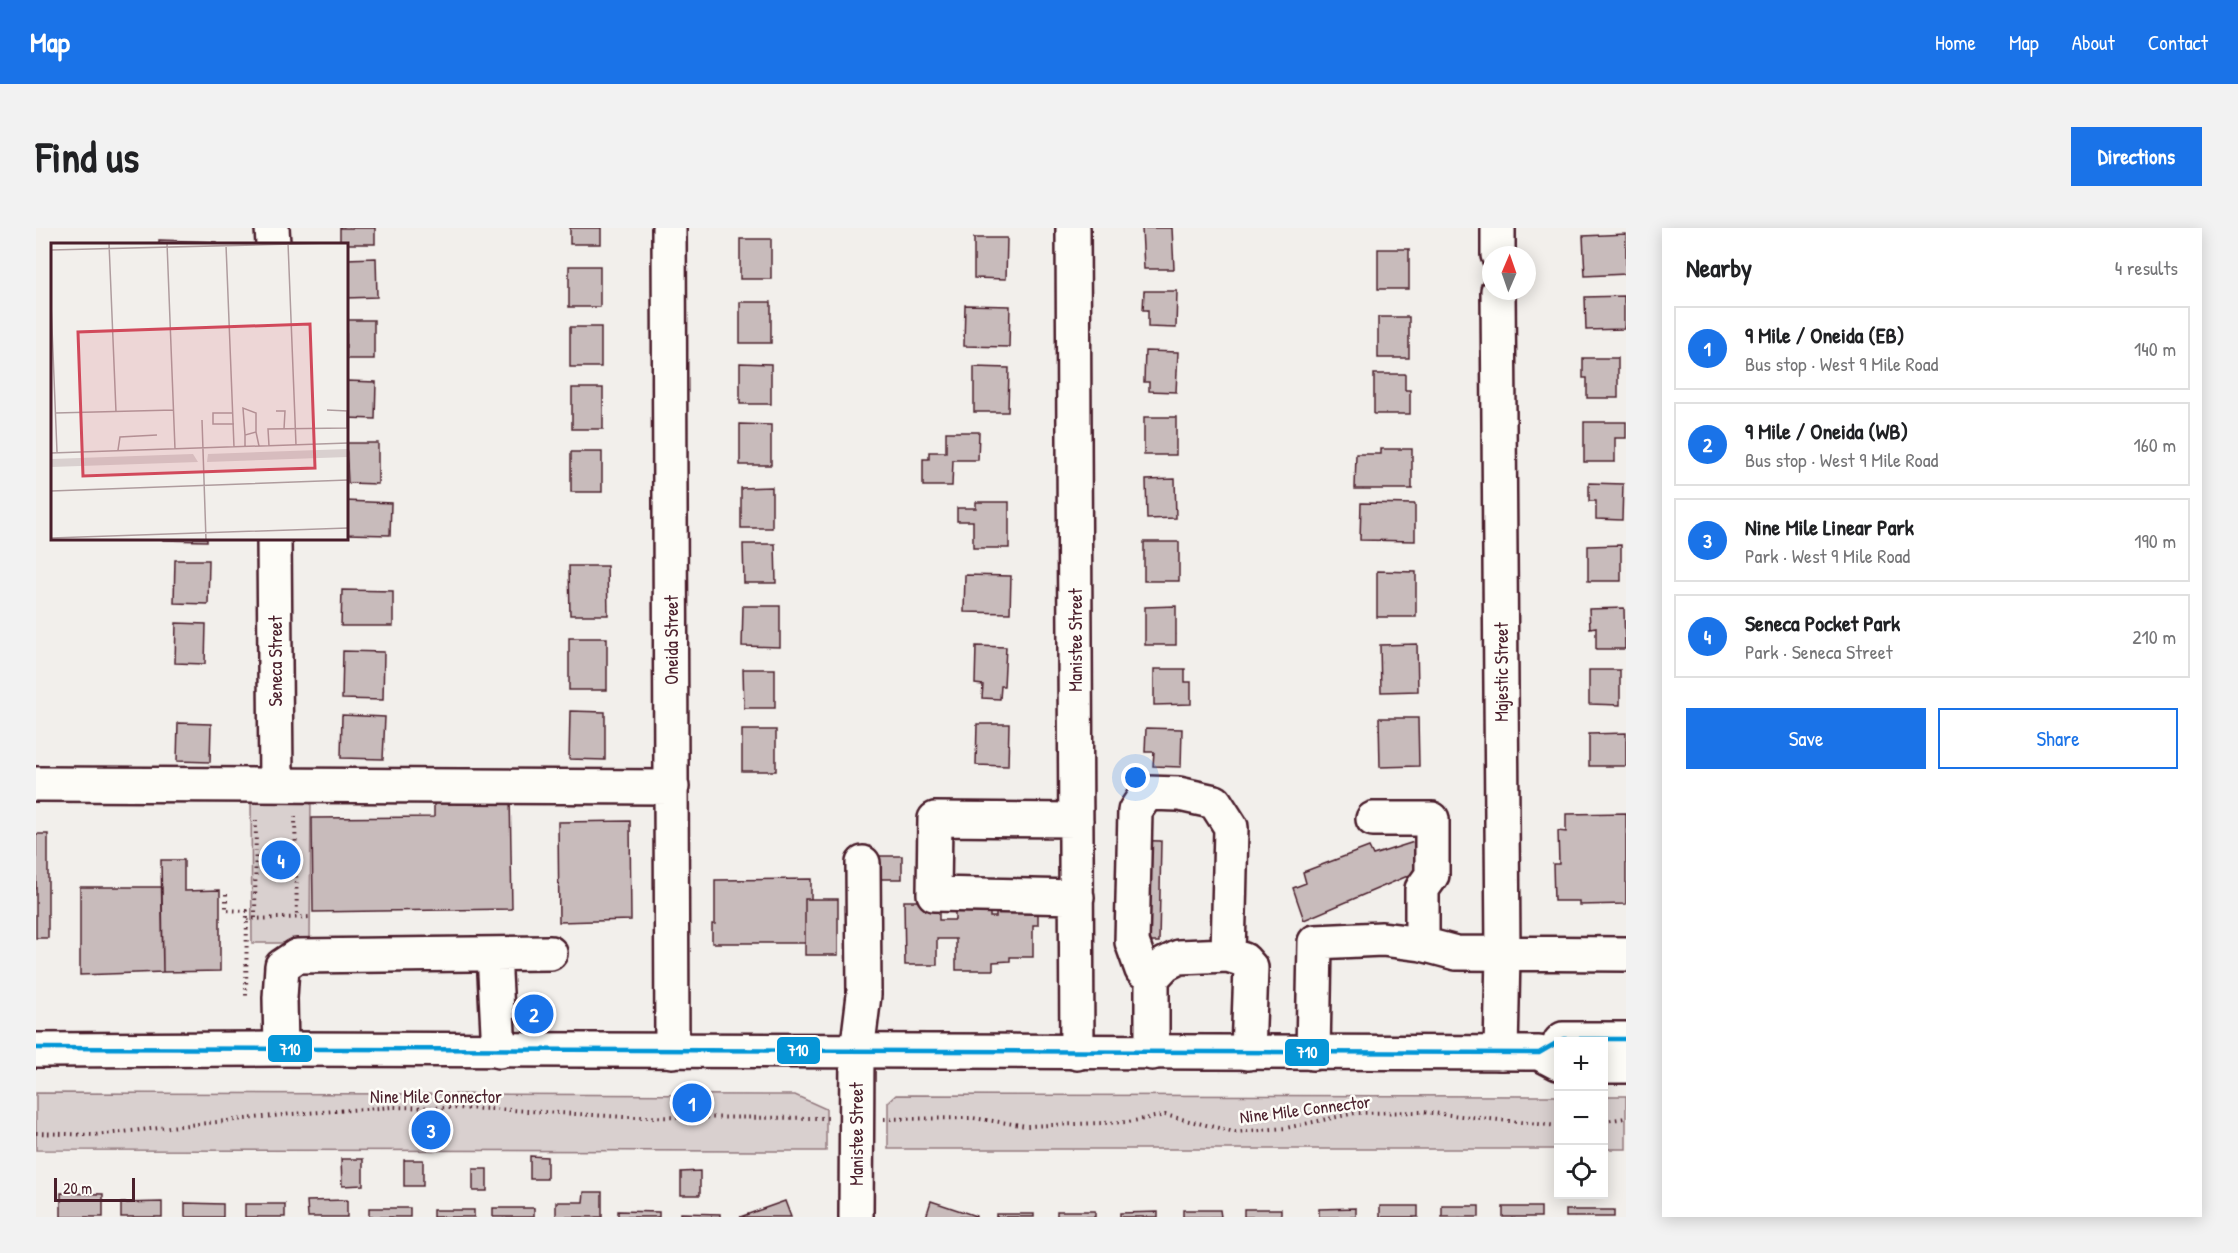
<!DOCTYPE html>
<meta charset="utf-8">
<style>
:root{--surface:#fff;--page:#f2f2f2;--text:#202124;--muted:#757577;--line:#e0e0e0;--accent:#1a73e8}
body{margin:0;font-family:"Patrick Hand",sans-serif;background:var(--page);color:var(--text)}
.controls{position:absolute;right:18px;bottom:18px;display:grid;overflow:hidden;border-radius:0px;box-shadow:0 3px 15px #0003}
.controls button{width:54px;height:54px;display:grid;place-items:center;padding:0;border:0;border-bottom:2px solid var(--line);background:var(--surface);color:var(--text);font:30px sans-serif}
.compass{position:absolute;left:1446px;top:18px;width:54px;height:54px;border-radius:50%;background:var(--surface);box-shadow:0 3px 15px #0003;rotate:2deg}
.scale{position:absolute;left:18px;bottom:15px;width:81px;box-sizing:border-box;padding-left:6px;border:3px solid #4a1f2b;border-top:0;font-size:16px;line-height:21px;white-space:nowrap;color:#4a1f2b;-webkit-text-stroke:4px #fdfcf7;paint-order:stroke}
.you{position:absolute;left:1100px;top:550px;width:21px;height:21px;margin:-15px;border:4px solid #fff;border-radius:50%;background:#1a73e8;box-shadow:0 0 0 9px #1a73e833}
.badge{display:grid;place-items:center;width:39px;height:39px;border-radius:50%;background:var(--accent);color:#fff;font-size:20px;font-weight:700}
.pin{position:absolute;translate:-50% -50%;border:3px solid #fff;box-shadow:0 2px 6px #0006}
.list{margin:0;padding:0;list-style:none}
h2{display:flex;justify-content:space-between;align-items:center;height:78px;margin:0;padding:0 24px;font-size:26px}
h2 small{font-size:20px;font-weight:400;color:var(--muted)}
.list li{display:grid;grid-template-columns:39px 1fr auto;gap:18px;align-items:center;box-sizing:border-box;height:84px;margin:0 12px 12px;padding:0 12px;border:2px solid var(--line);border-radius:0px}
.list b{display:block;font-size:22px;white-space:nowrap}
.list p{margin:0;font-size:20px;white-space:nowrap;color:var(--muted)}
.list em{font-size:20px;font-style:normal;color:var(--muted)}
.actions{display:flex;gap:12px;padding:18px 24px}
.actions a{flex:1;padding:14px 0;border:2px solid var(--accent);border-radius:0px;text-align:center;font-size:21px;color:var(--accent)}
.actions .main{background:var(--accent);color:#fff}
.icon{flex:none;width:33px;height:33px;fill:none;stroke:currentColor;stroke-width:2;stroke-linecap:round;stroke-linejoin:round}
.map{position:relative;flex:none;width:1590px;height:989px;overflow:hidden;border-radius:0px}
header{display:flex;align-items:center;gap:36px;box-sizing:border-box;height:84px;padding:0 30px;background:var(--accent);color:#fff}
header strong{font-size:28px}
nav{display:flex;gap:33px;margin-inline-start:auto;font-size:21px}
.intro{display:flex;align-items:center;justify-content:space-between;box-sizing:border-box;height:144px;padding:0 36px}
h1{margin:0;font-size:42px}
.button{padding:15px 27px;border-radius:0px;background:var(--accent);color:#fff;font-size:21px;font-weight:700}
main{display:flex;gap:36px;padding:0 36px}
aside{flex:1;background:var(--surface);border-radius:0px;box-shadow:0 3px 15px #0003}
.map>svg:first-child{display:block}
.green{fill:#d9d0cf;stroke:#92787d;stroke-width:1.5}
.building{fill:#c8bbbb;stroke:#4a1f2b;stroke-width:1.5}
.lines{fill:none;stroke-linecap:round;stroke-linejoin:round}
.minor-casing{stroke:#4a1f2b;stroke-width:38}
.major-casing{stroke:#4a1f2b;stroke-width:38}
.path{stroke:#4a1f2b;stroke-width:4;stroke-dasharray:1.5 4.5;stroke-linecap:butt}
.minor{stroke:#fdfcf7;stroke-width:33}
.major{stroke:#fdfcf7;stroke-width:33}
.bus-1-casing{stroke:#fdfcf7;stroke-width:9}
.bus-1{stroke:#0696d7;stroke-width:4.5}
.labels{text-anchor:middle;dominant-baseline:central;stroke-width:5;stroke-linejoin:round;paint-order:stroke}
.street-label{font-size:18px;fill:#4a1f2b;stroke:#fdfcf7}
.inset-road{fill:none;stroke:#af9c9e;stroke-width:1.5}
.view{fill:#d1495b;fill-opacity:0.15;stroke:#d1495b;stroke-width:3}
.inset-edge{fill:none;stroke:#4a1f2b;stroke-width:3}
.line-badge{stroke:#fdfcf7;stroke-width:2}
.badge-label{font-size:16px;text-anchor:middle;font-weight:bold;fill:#fff}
</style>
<header>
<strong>Map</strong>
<nav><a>Home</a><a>Map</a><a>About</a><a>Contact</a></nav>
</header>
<div class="intro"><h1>Find us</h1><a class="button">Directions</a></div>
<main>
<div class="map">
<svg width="1590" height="989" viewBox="0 0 1590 989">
<rect width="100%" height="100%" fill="#f2efeb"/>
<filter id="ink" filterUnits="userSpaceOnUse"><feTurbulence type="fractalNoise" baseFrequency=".0167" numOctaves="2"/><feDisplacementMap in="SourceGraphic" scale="12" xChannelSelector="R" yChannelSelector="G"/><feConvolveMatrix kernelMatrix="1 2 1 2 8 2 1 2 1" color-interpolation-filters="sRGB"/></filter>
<g filter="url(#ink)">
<path class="green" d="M275 567 274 715H216L215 568Z
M0 865 759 867 790 881V923L0 922Z
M860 867 1522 868V921H852V874Z
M1568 868H1590V921H1568Z"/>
<path class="building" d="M304 0H339V16H304Z
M534 0H565V16H534Z
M1106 0H1136L1138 41H1108Z
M1590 6V46L1549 48 1547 8Z
M938 10H971L970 51 938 50Z
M704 11H735V51H704Z
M123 12 181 14V16H123Z
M1342 21H1373V61H1342Z
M340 30 341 69 310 70V31Z
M533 38H564V79H533Z
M1108 63H1141L1140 100 1112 99V82H1107Z
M1588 68V101L1550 102 1549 69Z
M704 74H735V115H704Z
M929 77 974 78 973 119 928 118Z
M1342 89H1373V130H1342Z
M310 92H338V131H310Z
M534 99H565V139H534Z
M1109 123 1142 124 1140 164 1113 163V154H1108Z
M1547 130H1582V170H1551V150H1547Z
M704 135 735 136V176H704Z
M938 139 973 140 972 184H938Z
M1338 146H1369V162H1374V186H1338Z
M310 153 340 154 339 191 311 190Z
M536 160H567V201H536Z
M1108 189H1140V227H1108Z
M1548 194H1590V210H1579V234H1548Z
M704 196 735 197V237H704Z
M910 204H943L942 232H917L916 258H887V231H893V224H910Z
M310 215H342V256L312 255Z
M1345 221H1376V261H1319L1320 226H1345Z
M535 224H566V264H535Z
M1139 251 1140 290 1111 291 1110 252Z
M1553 255 1587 256 1586 292 1560 291V273H1553Z
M736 259V300H705V260Z
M310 273 355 275 354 307 310 306Z
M940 274H973V320H937V293H921V280H940Z
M1325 275 1379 276V313L1324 312Z
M127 310H171V313L127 312Z
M1108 314H1143V353H1108Z
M707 316H739L740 355H708Z
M1585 317V353H1552V318Z
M139 332H173L172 376 138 375Z
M533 338H571L572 387H534Z
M1341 343 1380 344V389H1341Z
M929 347 975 348 974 385 928 384Z
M306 362 357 363V398H305Z
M707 378H744V419L706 418Z
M1140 378V417H1109V379Z
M1588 380 1589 421H1560V399L1554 400 1553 381Z
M140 395 170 396 169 436 139 435Z
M533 410H571V462H533Z
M1381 416 1382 463 1345 464 1344 417Z
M940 418 970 419 968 458H965L964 471 946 470 947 457 939 456Z
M307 423 348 424 347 472 306 471Z
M707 441H739V480H708Z
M1118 441H1149V454H1155V476L1118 477Z
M1553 442H1584V477L1553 476Z
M534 483 569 484V532L533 531Z
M306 487 349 489 347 531 305 530Z
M1343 490H1382L1383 538 1344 539Z
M142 495 175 496 174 534 141 533Z
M941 496H973L972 538 940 537Z
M1110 500 1146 501 1145 539 1117 538 1118 524H1109Z
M706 502H740V543H706Z
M1590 505V538H1553V506Z
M398 567H474L476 681 277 684 276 590 398 589Z
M1590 585V676L1543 677V673H1518L1517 636H1523L1522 603 1530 604V586Z
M594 593 595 692 523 694 522 594Z
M0 606H12V710H0Z
M1087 612 1125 613 1123 714H1085Z
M1378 614 1388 641 1268 692 1257 660 1270 655 1267 644 1333 619 1337 627Z
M841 628H866V651H841Z
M125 632H148V663L184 662V743L127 744Z
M775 651V671H769V715H676V696H679V652Z
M44 659H126L127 744 44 747Z
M769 671H802V727H769Z
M868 673H903V692H919V682L954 681V689H960V674H1002V697H997V729H974V733L957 734V742H920V711H901V737H869Z
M494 928 511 929V951H494Z
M305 931H327V957L306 958Z
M368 932H387V958H368Z
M437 941H451V963H437Z
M664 943V967H645V944Z
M548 964H566V989H520V974H547Z
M25 965 67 966V989H25Z
M311 972V989H272L271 973Z
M749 973 755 989H704Z
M895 973 940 988V989H890Z
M126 974V989H85V975Z
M149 975 187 976V989H149Z
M209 976H249V989H209Z
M1344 978H1382V989H1344Z
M1406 978H1443V989H1406Z
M1467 979H1505V989H1467Z
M333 980H374V989H333Z
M457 980H498V989H457Z
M1320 980V989H1283V981Z
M1208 981H1245V989H1208Z
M397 982H438V989H397Z
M1147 982H1184L1185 989H1147Z
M1530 982H1578V989H1530Z
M582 983 623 984V989H582Z
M1021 983H1059V989H1021Z
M1122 984V989H1084V985Z
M644 985 684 986V989H644Z
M960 986H998V989H960Z"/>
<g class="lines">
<defs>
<path id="minor" d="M236 0 237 16
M633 0 636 823
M1037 0 1041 825
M1462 0V27
M1462 63 1467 725 1465 825
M238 310 240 556
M0 556 636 559
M1337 591H1396V647L1386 661V716
M1040 592 899 591 898 666 1041 669
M458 726 463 823
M1116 750 1106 742 1096 714 1099 583 1111 565 1143 566 1179 574 1195 599 1192 727
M245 821 244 770 246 738 261 728 514 725
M1116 825V750L1129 736 1143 729 1192 727 1208 732 1215 740 1212 825
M1277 825 1279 714 1346 711 1386 716 1420 725 1590 726
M820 989 821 824 828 767 827 635"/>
<path id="major" d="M1524 814 1527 811H1590
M0 822 245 821 1503 825 1522 835
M1568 838H1590"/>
</defs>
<use href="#minor" class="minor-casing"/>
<use href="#major" class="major-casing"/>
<path class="path" d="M259 588 261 689
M190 666V682L211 683 210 769
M219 690 220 589
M211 691 276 689
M848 891 937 890 991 898 1092 894 1129 887 1199 904 1250 900 1319 885 1386 884 1522 898
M1568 893 1590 890
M0 905 58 907 256 886 358 879 460 881 588 889 793 890"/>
<use href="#minor" class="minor"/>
<use href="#major" class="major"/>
<defs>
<path id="bus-1" d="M1524 814 1527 811H1590
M0 820 1503 825 1522 814"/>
</defs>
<use href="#bus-1" class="bus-1-casing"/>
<use href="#bus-1" class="bus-1"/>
</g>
</g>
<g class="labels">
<g class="street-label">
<text transform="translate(635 412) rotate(-90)">Oneida Street</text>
<text transform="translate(1039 412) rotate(-90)">Manistee Street</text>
<text transform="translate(239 433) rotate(-90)">Seneca Street</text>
<text transform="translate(1465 444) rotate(-90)">Majestic Street</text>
<text x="400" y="868">Nine Mile Connector</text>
<text transform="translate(1269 881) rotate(-7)">Nine Mile Connector</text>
<text transform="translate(820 906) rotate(-90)">Manistee Street</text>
</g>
</g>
<g transform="translate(15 15)">
<rect width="297" height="297" fill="#f2efeb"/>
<path d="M297 206V214L156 219 157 211ZM142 211 147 219 0 224V216Z" fill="#d9d0cf"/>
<path class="inset-road" d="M58 0 65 169M116 0 124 206M237 0 245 202M175 2 183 204M0 7 280 0M0 60 6 209M276 167 297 168M225 168H234L233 186M4 170 123 167M182 170H162V181H183M151 177 155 297M194 192 192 165 205 170V189M194 203V192L205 189 208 203M218 203 217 186 296 185V168M67 207 69 194 106 192M0 210 297 200M0 248 297 237M0 295 297 285"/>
<path class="view" d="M259 81 264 225 32 233 27 89Z"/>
<rect width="297" height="297" class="inset-edge"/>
</g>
<g class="line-badge">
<rect x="231" y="806" width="46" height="29" rx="6" fill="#0696d7"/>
<rect x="740" y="808" width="45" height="29" rx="6" fill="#0696d7"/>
<rect x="1248" y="810" width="46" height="29" rx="6" fill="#0696d7"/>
</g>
<g class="badge-label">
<text x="254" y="827">710</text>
<text x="762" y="828">710</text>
<text x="1271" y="830">710</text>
</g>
</svg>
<div class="controls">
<button>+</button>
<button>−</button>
<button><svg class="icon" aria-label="locate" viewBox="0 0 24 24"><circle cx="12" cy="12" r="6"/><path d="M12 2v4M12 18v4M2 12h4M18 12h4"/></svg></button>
</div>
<svg class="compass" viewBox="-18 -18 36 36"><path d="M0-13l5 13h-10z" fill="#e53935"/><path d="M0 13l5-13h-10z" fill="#757577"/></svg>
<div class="scale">20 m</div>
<div class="you"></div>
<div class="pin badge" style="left:656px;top:875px">1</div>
<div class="pin badge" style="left:498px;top:786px">2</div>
<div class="pin badge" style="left:395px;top:902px">3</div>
<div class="pin badge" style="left:245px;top:632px">4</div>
</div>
<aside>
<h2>Nearby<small>4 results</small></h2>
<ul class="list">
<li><span class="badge">1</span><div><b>9 Mile / Oneida (EB)</b><p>Bus stop · West 9 Mile Road</p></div><em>140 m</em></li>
<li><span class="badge">2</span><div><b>9 Mile / Oneida (WB)</b><p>Bus stop · West 9 Mile Road</p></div><em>160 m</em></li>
<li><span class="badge">3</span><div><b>Nine Mile Linear Park</b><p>Park · West 9 Mile Road</p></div><em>190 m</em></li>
<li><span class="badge">4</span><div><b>Seneca Pocket Park</b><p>Park · Seneca Street</p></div><em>210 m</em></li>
</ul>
<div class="actions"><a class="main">Save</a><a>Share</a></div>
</aside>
</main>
